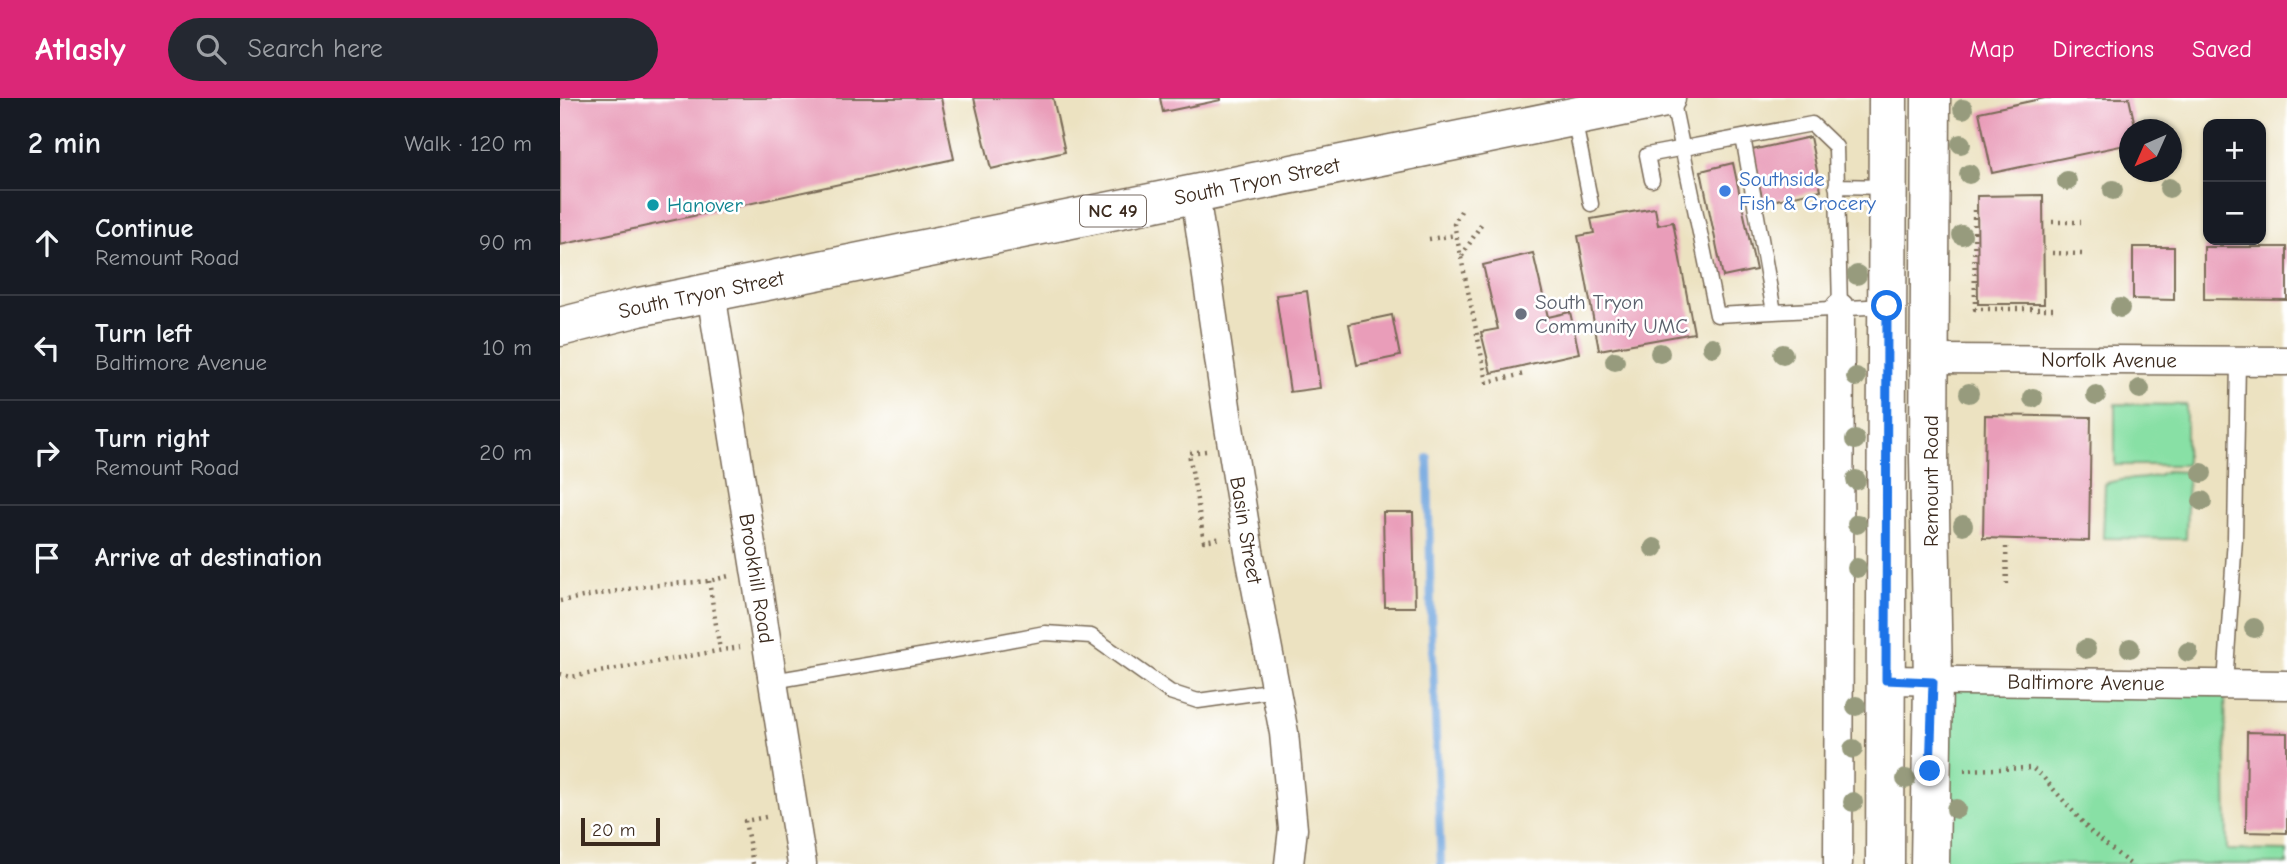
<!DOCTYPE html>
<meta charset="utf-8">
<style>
:root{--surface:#171b24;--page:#242831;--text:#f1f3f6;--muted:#9ea1a6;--line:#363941;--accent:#db2777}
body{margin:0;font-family:"Comic Neue",sans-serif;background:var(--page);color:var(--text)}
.controls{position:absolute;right:21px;top:21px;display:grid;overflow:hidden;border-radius:14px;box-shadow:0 2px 5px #0004}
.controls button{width:63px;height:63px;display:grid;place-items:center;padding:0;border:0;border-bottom:2px solid var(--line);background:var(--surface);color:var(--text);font:35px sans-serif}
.compass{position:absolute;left:1559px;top:21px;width:63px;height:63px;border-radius:50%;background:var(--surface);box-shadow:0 2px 5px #0004;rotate:225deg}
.scale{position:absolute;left:21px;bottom:18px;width:79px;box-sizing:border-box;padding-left:7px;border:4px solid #3b2a1e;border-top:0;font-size:19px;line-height:24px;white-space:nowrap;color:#3b2a1e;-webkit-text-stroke:5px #fff;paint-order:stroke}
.stop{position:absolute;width:21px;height:21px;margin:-16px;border:5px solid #1a73e8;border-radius:50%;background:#fff}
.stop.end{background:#1a73e8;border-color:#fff;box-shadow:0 2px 7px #0008}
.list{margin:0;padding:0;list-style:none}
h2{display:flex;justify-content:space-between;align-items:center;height:91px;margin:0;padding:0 28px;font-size:30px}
h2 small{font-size:23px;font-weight:400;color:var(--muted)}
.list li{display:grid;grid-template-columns:46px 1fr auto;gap:21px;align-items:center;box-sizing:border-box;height:105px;padding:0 28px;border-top:2px solid var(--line)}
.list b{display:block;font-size:26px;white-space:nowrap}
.list p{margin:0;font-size:23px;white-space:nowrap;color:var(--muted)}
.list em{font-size:23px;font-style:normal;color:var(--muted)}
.icon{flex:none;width:38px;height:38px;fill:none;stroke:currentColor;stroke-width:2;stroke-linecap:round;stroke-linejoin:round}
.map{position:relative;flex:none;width:1727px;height:766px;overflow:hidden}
header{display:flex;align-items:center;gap:42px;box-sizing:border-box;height:98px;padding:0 35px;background:var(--accent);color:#fff}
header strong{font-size:33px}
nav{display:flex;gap:38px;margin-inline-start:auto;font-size:24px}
.search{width:490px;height:63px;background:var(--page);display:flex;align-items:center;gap:18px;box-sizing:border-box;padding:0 24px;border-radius:38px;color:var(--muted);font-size:26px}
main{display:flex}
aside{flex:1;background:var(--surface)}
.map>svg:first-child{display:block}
.green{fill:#88e0a5;stroke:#628562;stroke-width:2}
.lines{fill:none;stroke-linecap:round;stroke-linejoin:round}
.stream{stroke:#71a6de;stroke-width:8}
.building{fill:#e99db9}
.lane-casing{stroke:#796a57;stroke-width:17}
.street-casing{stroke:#796a57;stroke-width:31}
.secondary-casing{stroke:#796a57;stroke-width:41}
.primary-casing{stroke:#796a57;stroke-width:41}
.path{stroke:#796a57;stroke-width:4.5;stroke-dasharray:2 5;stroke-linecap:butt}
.lane{stroke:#fff;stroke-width:14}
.street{stroke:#fff;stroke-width:28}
.secondary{stroke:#fff;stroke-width:38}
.primary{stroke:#fff;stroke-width:38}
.tree{fill:#979b7d}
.route{stroke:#1a73e8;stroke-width:9}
.shop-dot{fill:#3f7fe0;stroke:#fff;stroke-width:2.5}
.culture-dot{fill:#0f9aa8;stroke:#fff;stroke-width:2.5}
.worship-dot{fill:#6b7280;stroke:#fff;stroke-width:2.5}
.labels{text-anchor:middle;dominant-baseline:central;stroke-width:5;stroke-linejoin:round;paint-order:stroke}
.shield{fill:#fff;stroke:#766a62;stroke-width:2}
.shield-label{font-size:19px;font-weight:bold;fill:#3b2a1e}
.shop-label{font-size:21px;fill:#366cbe;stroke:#fff;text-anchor:start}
.street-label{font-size:21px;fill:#3b2a1e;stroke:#fff}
.culture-label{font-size:21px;fill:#0d838f;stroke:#fff;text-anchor:start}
.worship-label{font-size:21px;fill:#5b616d;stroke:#fff;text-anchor:start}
</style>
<header>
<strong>Atlasly</strong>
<div class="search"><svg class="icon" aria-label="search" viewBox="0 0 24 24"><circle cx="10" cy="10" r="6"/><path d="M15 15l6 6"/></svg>Search here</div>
<nav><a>Map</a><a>Directions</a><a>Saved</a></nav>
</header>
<main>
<aside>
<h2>2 min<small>Walk · 120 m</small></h2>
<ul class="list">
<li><svg class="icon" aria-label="ahead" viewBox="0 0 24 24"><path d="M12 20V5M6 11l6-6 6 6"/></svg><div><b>Continue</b><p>Remount Road</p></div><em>90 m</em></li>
<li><svg class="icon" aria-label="left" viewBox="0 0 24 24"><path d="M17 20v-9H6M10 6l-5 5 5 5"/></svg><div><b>Turn left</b><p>Baltimore Avenue</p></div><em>10 m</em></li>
<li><svg class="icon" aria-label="right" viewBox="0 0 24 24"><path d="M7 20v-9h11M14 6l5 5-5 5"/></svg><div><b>Turn right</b><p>Remount Road</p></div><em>20 m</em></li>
<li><svg class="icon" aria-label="arrive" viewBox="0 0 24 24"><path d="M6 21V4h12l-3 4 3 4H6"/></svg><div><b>Arrive at destination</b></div></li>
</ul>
</aside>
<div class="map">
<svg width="1727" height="766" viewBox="0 0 1727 766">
<rect width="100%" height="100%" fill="#fff"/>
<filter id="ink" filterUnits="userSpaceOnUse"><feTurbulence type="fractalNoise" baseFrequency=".0143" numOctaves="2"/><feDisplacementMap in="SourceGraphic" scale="14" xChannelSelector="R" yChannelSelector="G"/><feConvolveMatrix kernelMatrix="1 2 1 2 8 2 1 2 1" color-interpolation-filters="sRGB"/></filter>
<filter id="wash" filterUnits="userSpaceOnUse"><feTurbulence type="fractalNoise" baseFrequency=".00686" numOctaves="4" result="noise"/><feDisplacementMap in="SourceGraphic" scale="28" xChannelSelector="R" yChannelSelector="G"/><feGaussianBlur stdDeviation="1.57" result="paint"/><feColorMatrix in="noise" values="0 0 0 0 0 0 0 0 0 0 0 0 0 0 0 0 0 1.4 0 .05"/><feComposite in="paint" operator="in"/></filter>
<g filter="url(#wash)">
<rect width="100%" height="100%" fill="#ece2c1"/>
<path class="green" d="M1555 306 1626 307V367H1555Z
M1607 373 1628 374 1626 441 1543 440 1545 386C1565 377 1583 386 1607 373Z
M1373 584 1665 586 1667 752 1727 753V766H1370Z"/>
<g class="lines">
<path class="stream" d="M868 360 871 515 881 766"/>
</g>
<g id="blocks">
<path class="building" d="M0 0H381L394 61 0 147Z
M414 0H493L505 54 431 71Z
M600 0H661V2L603 14Z
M1485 0H1569L1576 32H1570V46L1432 75 1419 14Z
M1250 39 1261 92 1203 105 1192 52Z
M1173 65 1196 172 1163 179 1141 73Z
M1483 97 1484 206H1418L1417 98Z
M1095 110 1098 127 1113 124 1134 235 1039 252 1018 138 1034 135 1031 121Z
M1573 149H1614V202L1573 201Z
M1644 149H1727V202L1644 201Z
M973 155 988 219 1010 214 1019 255 931 275 921 234 938 231 923 167Z
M747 193 760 290 730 294 716 197Z
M832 217 840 258 797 267 789 226Z
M1425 317 1531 319 1529 443 1423 440Z
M823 414H853L855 509H825Z
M1687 634 1727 635V735L1686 734Z"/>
</g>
</g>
<g filter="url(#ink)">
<use href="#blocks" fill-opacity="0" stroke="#796a57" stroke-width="2"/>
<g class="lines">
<defs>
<path id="lane" d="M1112 0 1157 217 1326 208
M1014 20 1031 106
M1183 39 1214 214
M1092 82 1087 57 1252 26 1276 49 1280 210
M1276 88 1326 89
M213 583 401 551 485 535 531 538 610 594 638 603 716 592
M1665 586 1675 441 1678 263"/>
<g id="street">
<path id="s1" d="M635 96 669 329 689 453 724 635 733 731 729 766"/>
<path id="s2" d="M151 195 242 766"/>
<path id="s3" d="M1371 261 1727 263"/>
<path id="s4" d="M1326 582 1727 587"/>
<path d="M1278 766 1280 210"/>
</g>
<path id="secondary" d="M1325 766 1328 0
M1370 766 1373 584 1369 358 1371 0"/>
<g id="primary">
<path id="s5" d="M0 229 79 209 1106 0"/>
</g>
</defs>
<use href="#lane" class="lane-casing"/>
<use href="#street" class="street-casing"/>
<use href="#secondary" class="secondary-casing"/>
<use href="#primary" class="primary-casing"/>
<path class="path" d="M1414 112 1415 211H1493
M901 113 894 126 927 284 964 276
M1492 124H1521
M869 141 896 137
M1492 155 1522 156
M902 158 923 123
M646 353 629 355 644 443 662 440
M1446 449 1447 491
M149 483 160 552
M0 503 86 488 149 483 169 478
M0 576 11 579 180 549
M1404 672 1472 670 1482 678 1532 735 1570 766
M193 766 185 723 206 719"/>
<use href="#lane" class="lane"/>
<use href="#street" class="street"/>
<use href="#secondary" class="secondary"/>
<use href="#primary" class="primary"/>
</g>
<g class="tree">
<circle cx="1403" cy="11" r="10"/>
<circle cx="1401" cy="46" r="10"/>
<circle cx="1409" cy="76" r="10"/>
<circle cx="1507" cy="83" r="10"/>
<circle cx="1609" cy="90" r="10"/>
<circle cx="1553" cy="92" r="10"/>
<circle cx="1402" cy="137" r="10"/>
<circle cx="1297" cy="177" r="10"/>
<circle cx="1560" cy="210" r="10"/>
<circle cx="1152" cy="249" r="10"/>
<circle cx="1100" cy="255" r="10"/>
<circle cx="1223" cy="256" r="10"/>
<circle cx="1055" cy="263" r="10"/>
<circle cx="1296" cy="279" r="10"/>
<circle cx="1580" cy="291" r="10"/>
<circle cx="1409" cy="295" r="10"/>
<circle cx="1536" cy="297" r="10"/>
<circle cx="1473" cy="300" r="10"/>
<circle cx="1295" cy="342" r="10"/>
<circle cx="1642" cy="375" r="10"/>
<circle cx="1296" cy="382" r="10"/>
<circle cx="1642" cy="403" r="10"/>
<circle cx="1297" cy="426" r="10"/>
<circle cx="1403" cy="427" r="10"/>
<circle cx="1094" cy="450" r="10"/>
<circle cx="1297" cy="470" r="10"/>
<circle cx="1694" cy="530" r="10"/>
<circle cx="1570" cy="550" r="10"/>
<circle cx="1526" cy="551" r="10"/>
<circle cx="1628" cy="554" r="10"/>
<circle cx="1296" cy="608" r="10"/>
<circle cx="1293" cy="651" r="10"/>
<circle cx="1346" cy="681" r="10"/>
<circle cx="1293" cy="704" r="10"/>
<circle cx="1396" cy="711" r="10"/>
</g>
</g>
<g class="lines" filter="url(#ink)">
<path class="route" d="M1327 208 1326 582 1373 584 1370 673"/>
</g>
<circle class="shop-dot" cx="1165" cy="93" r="7"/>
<circle class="culture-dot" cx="93" cy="107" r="7"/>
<circle class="worship-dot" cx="961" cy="216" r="7"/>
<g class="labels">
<rect class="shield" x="520" y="97.5" width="66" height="31" rx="5"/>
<g class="shield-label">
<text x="553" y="113">NC 49</text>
</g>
<g class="shop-label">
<text x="1179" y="81">Southside<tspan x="1179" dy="24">Fish &amp; Grocery</tspan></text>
</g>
<g class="street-label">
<text stroke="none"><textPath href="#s5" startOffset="712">South Tryon Street</textPath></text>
<text stroke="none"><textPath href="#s5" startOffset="145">South Tryon Street</textPath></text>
<text stroke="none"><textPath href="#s3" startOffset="178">Norfolk Avenue</textPath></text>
<text transform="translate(1371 383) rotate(-90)">Remount Road</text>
<text stroke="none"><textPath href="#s1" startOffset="340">Basin Street</textPath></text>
<text stroke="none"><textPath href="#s2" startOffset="289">Brookhill Road</textPath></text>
<text stroke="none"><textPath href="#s4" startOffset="200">Baltimore Avenue</textPath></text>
</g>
<g class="culture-label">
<text x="107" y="107">Hanover</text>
</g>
<g class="worship-label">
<text x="975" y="204">South Tryon<tspan x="975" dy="24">Community UMC</tspan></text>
</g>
</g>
</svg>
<div class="controls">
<button>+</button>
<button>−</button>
</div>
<svg class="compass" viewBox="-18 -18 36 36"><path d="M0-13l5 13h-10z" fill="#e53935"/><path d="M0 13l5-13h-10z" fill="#9ea1a6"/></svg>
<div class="scale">20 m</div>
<div class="stop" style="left:1327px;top:208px"></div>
<div class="stop end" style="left:1370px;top:673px"></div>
</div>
</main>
